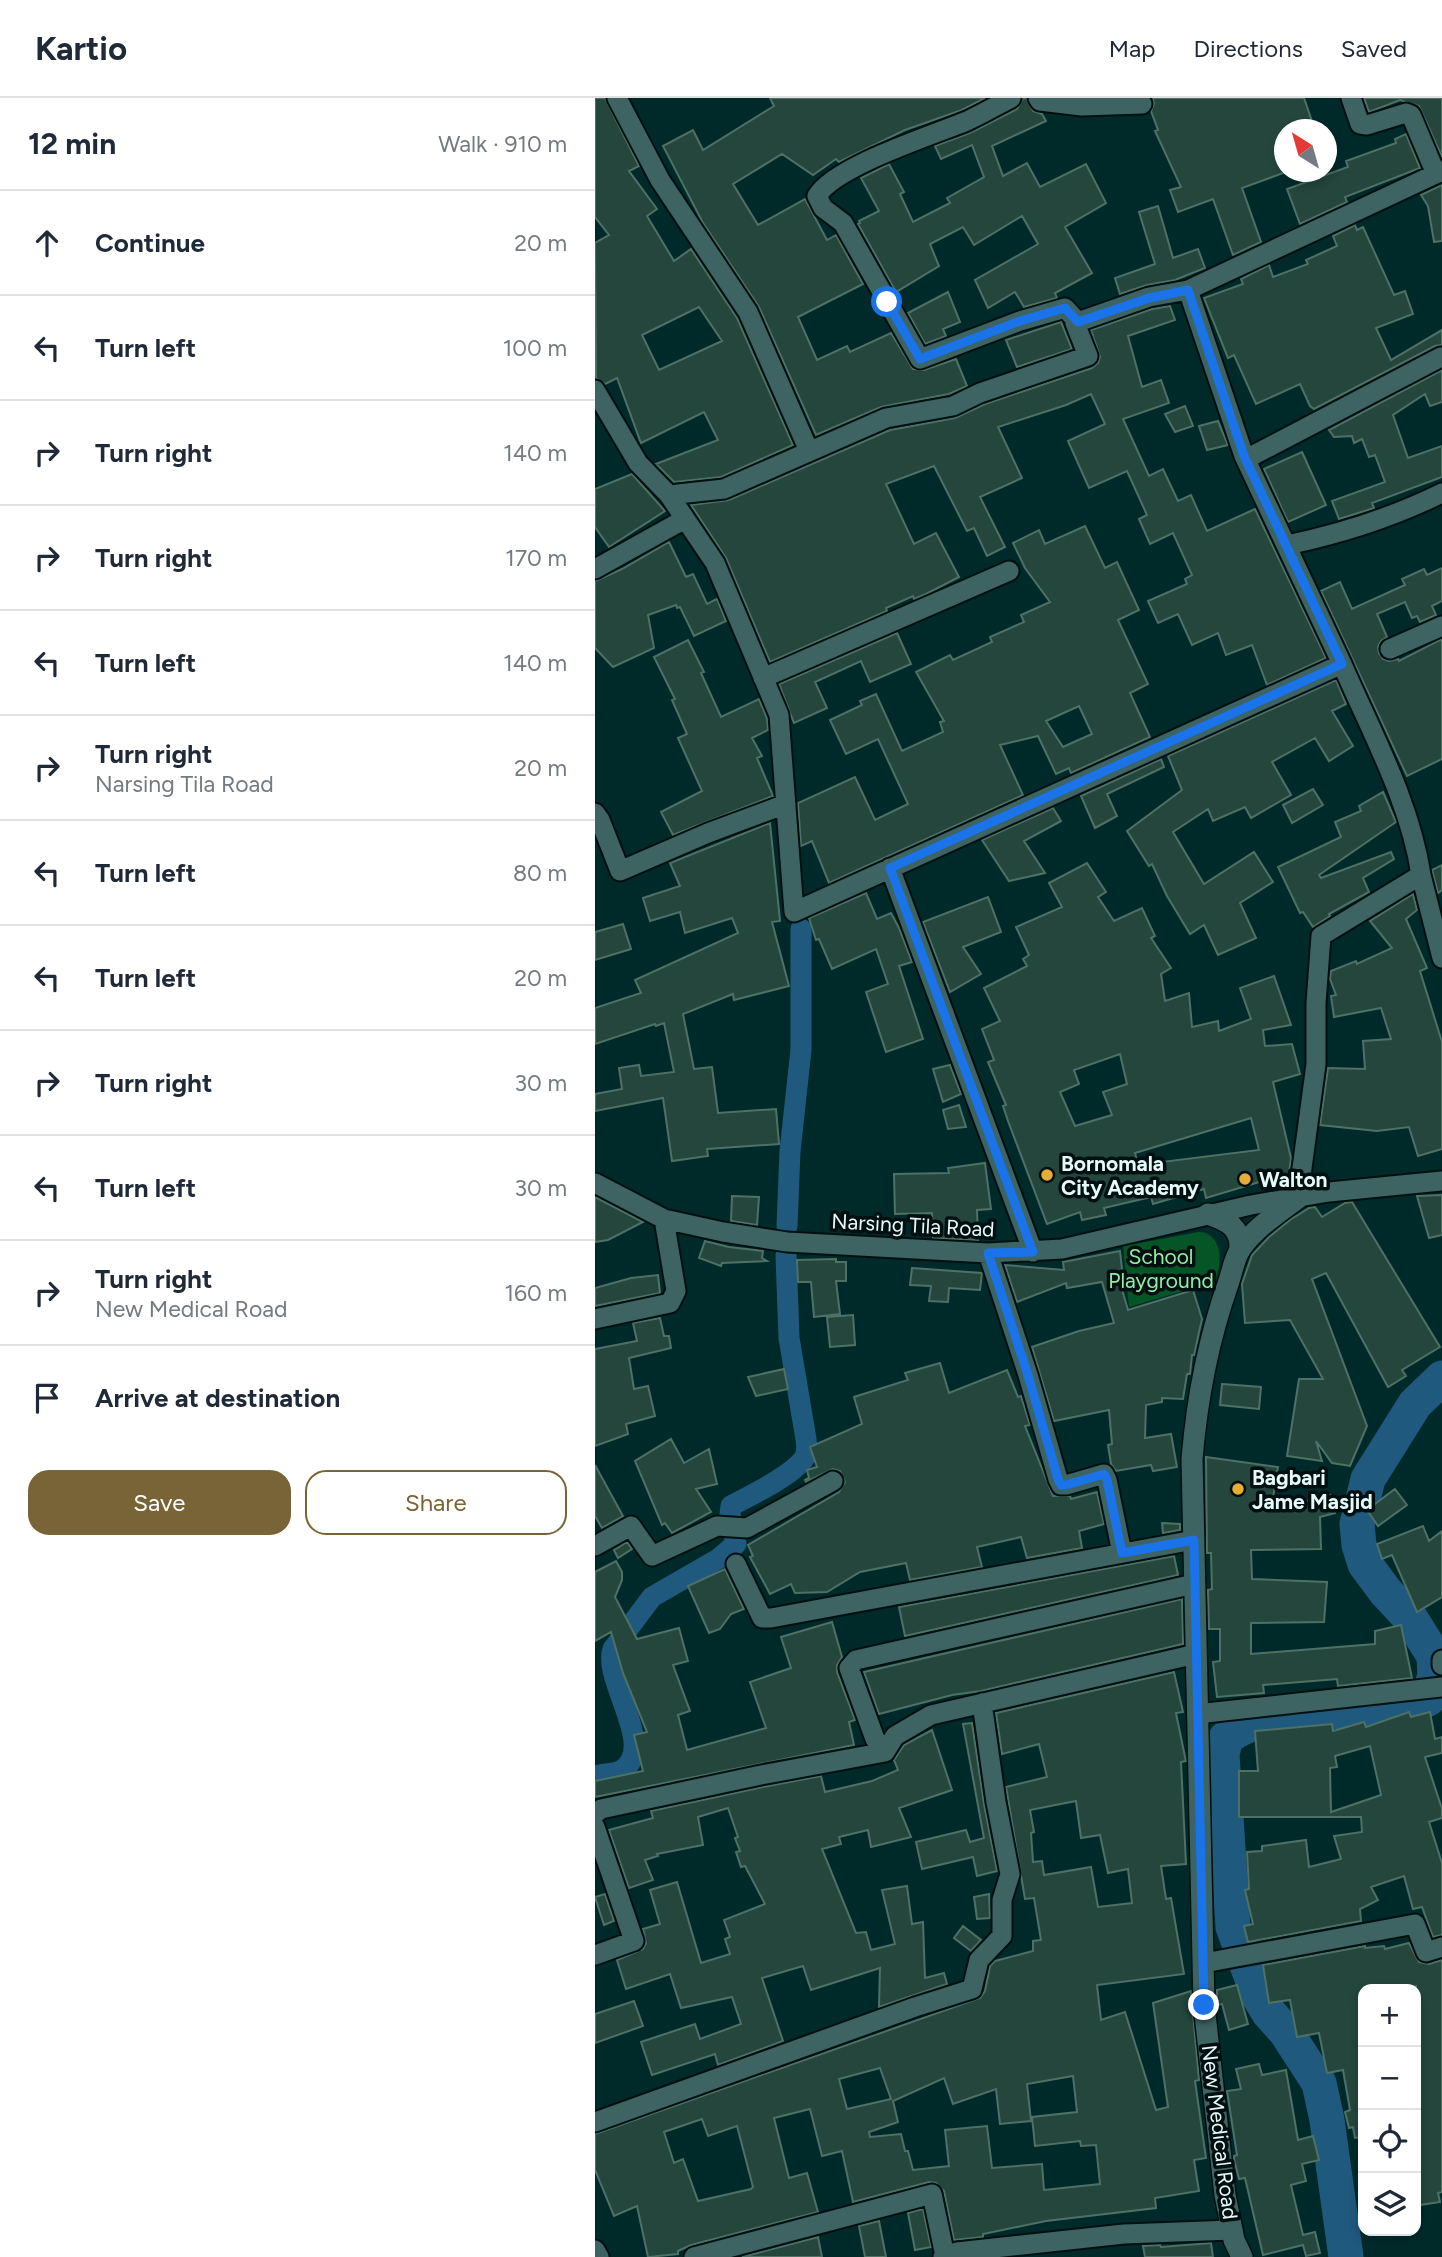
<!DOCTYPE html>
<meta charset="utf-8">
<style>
:root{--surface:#fff;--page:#f2f2f3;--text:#1f2937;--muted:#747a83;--line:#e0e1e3;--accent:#786436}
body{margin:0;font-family:Figtree,sans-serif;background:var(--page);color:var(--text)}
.controls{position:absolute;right:21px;bottom:21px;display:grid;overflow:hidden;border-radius:14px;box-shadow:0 4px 10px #0003}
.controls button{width:63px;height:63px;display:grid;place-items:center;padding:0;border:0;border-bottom:2px solid var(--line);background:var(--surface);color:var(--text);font:35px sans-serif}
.compass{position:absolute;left:679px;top:21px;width:63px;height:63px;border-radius:50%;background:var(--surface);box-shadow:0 4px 10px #0003;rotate:323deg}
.stop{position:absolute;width:21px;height:21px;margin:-16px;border:5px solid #1a73e8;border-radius:50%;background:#fff}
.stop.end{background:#1a73e8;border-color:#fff;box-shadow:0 2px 7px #0008}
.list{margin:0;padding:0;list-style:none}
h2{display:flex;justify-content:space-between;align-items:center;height:91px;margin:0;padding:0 28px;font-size:30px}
h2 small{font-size:23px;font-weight:400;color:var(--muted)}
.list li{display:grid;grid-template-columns:46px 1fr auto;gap:21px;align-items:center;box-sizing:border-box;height:105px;padding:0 28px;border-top:2px solid var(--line)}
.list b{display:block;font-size:26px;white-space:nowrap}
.list p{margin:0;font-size:23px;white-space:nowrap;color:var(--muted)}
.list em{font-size:23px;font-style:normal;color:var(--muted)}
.actions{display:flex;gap:14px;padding:21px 28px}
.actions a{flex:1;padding:16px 0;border:2px solid var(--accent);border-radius:21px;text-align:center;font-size:24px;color:var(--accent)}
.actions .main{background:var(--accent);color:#fff}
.icon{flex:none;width:38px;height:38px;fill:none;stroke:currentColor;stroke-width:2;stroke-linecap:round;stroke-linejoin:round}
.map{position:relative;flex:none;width:847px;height:2159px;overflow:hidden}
header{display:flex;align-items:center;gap:42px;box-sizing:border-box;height:98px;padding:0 35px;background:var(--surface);border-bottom:2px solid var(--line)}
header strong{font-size:33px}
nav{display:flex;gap:38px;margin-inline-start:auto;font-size:24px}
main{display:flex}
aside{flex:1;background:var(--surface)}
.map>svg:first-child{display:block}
.green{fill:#065526}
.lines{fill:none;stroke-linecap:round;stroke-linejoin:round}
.canal{stroke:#20597e;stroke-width:21}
.river{stroke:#20597e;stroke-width:35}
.building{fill:#24463c;stroke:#4e7166;stroke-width:2;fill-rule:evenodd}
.street-casing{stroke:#001010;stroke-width:23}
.secondary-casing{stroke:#001010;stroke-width:24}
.street{stroke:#3d6363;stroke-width:19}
.secondary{stroke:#3d6363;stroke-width:21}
.route{stroke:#1a73e8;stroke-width:9}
.poi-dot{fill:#e5ad35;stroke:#020f10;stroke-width:2.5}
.labels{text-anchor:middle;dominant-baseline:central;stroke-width:7;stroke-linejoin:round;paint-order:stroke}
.poi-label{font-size:21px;font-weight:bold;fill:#e5faf9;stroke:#020f10;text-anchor:start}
.street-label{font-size:21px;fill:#e5faf9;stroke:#020f10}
.park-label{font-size:21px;fill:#90eea6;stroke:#020f10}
</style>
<header>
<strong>Kartio</strong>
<nav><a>Map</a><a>Directions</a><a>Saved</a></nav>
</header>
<main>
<aside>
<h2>12 min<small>Walk · 910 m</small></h2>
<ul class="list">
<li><svg class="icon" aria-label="ahead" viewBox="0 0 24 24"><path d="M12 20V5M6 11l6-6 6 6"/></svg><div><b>Continue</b></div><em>20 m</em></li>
<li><svg class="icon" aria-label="left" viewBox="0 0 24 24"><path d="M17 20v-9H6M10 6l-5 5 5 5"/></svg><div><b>Turn left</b></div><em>100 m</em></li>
<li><svg class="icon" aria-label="right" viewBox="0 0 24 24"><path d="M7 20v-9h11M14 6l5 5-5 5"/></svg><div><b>Turn right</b></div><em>140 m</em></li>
<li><svg class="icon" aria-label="right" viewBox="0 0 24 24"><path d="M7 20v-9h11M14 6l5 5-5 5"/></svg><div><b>Turn right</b></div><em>170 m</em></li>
<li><svg class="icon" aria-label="left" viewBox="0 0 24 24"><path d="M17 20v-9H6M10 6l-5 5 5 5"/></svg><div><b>Turn left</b></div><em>140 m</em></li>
<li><svg class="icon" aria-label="right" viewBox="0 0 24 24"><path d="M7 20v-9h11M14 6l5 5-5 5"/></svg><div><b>Turn right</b><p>Narsing Tila Road</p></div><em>20 m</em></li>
<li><svg class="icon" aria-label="left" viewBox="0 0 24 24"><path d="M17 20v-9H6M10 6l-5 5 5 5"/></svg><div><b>Turn left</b></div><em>80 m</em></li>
<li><svg class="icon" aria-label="left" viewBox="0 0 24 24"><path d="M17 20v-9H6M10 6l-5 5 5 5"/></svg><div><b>Turn left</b></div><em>20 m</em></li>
<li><svg class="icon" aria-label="right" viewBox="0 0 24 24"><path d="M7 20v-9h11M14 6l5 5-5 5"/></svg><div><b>Turn right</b></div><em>30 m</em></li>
<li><svg class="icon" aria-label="left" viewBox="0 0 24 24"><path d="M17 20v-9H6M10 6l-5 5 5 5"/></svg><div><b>Turn left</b></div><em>30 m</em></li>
<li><svg class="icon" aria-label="right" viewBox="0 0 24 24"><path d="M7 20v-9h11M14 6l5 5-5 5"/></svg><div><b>Turn right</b><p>New Medical Road</p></div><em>160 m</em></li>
<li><svg class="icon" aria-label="arrive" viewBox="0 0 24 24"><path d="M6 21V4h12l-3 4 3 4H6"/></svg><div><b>Arrive at destination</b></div></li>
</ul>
<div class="actions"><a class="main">Save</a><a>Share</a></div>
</aside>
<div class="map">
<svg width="847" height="2159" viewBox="0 0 847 2159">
<rect width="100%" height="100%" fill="#002a2a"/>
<path class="green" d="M604 1134C628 1135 628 1167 619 1184L534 1209 528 1148Z"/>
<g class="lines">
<path class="canal" d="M192 1128 195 1053 206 952V831
M0 1678C9 1675 19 1677 27 1672 63 1650 7 1581 18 1551L57 1499 123 1461 141 1446 135 1416 136 1408C156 1397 194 1379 208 1362 213 1356 212 1349 211 1341L194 1240 191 1157"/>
<path class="river" d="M751 2159 732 2022 724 1985 691 1934 674 1915 663 1897 638 1829 627 1656 631 1640C683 1600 771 1624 833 1601L840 1577 839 1558 816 1521 790 1493 770 1466 764 1447 762 1426 773 1381 820 1306 847 1280"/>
</g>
<path class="building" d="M0 0H10L44 68 34 73 62 111 52 118 79 163 96 151 142 220 198 347 126 379 79 384 61 366 123 342 109 314 46 345 22 280 10 286 1 280 0 145 14 137 0 119ZM104 209 127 243 64 272 47 237Z
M175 0H390L367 12 310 32 244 64 241 61 218 77 187 56 138 86 163 127 210 101 232 142 241 137 268 186 203 219 222 262 252 248 255 254 296 235 318 271 329 272 361 261 372 288 354 296 286 309 221 337 164 209 108 125 68 48 98 32 108 52 179 8Z
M428 0H431L438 13 447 16 451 23 397 48 408 78 432 65 445 89 491 66 511 105 470 129 497 175 460 195 462 200 429 209 420 194 393 210 380 182 443 146 427 118 379 147 368 129 335 146 344 168 301 194 263 126 265 125 264 123 284 113 266 80 294 66 309 94 305 96 318 124 355 105 352 100 389 79 377 47 346 61 340 48 377 34 422 11Z
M558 0H709L720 32H690V46L682 49 691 74 647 90 666 144 638 157 618 101 583 114 575 92 586 89 560 33 563 32 556 13 559 6Z
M769 0H847V59L824 8 805 2 774 14Z
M811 36 825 70 750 99 752 104 705 126 692 91 753 69 751 63 801 45 800 41Z
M847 87V143L839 144 833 108 826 97Z
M563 108 578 160 603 151 610 170 580 182 552 187 525 196 520 180 560 166 544 114Z
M760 127 762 132 768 129 799 197 810 193 818 216 781 230 796 262 847 232V247L840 248 719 311 715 308 705 286 661 306 639 257 633 260 609 200 648 186 646 181 674 167 678 179 713 166 711 162 742 148 738 138Z
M353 194 365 224 348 231 351 238 330 246 313 215Z
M575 208 580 222 533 238 547 289 566 282 574 305 528 321 554 378 568 371 583 403 596 397 612 433 660 411 731 560 672 587 657 547 631 557 623 535 597 547 583 516 563 525 553 503 592 486 590 481 597 477 578 435 555 446 544 421 552 417 532 373 494 390 473 343 510 326 496 296 471 307 403 329 427 380 385 399 410 449 392 458 379 430 372 433 339 368 291 386 319 446 341 435 364 479 331 496 319 501 318 498 291 510 292 513 175 564 131 460 96 407 134 402 295 332 360 320 390 306 497 270 503 265 505 259 496 232 557 211Z
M466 224 477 251 422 269 411 242Z
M847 272V304L835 308 830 296 798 317 813 360 847 348V379L777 405 779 410 744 421 737 403 790 384 780 357 774 359 767 341 759 345 757 338 739 339 734 332Z
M590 308 598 328 580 334 570 316Z
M623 323 633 347 612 352 604 328Z
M707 354 731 407 693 424 669 371Z
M37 376 70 413 14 449 0 429V391Z
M490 428 510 470 522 464 544 512 523 522 553 586 535 595 555 639 476 675 474 670 461 676 443 638 405 647 428 697 234 785 217 743 206 748 203 705 260 679 280 722 313 706 283 641 251 656 235 622 267 607 265 603 281 596 307 653 348 634 345 624 349 623 321 574 355 557 358 562 397 544 395 539 429 524 426 517 455 504 430 470 418 445 444 432 450 446ZM484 608 497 636 468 649 451 623Z
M74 444 91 479 98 476 112 506 122 501 131 523 99 538 85 509 82 510 81 507 53 517 59 550 18 569 0 550V483L27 471Z
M847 470V503L837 508 841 517 825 524 822 518 817 520 810 504 782 516 792 539 786 543 783 549 784 555 788 561 794 563 803 561 804 563 847 541V661L812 678 726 493 745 484 757 511 810 487 807 481 829 471 832 477Z
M302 535 316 566 275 584 266 563 220 584 232 610 199 625 184 586Z
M93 542 109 574 106 575 126 619 164 601 172 620 173 632 157 640 167 658 162 660 178 698 78 737 66 714 107 693 83 640 92 636 77 602 80 601 59 559Z
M741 582 751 606 737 613 758 648 734 663 720 640 677 664 696 697 656 720 650 709 618 723 613 711 578 734 609 786 659 754 678 784 645 805 661 840 623 857 609 827 595 836 572 798 557 766 554 768 532 733 587 692 573 658Z
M566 661 569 669 512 696 522 718 500 730 486 698Z
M718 691 728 707 697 725 688 707Z
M788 694 801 724 724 777 726 780 796 754 799 761 768 780 774 794 734 816 735 818 718 829 708 814 705 815 683 769 746 739 740 724 766 713 764 708Z
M458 710 466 723 429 743 450 775 414 783 387 742Z
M175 725 185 823 177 824 194 888 139 902 138 896 88 916 99 971 117 969 123 1015 181 1011 184 1046 112 1051 113 1058 77 1063 68 1000 0 1013V996L27 991 24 970 44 967 46 978 79 974 69 925 61 928 60 926 0 946V910L46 895 40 882 143 835 137 820 90 835 85 814 55 823 48 800 85 788 75 765Z
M492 765 511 794 503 799 519 823 547 810 560 838 556 840 576 870 566 876 570 903 594 895 597 929 623 923 624 933 656 921 645 890 679 878 696 927 668 932 670 948 697 946 705 976 678 984 696 1060 694 1075 611 1100 609 1091 558 1106 556 1099 509 1110 511 1117 487 1122 485 1114 452 1126 413 1023 408 1008 411 1007 393 964 399 962 387 931 405 923 389 890 432 868 428 861 434 857 421 829 467 809 454 785ZM525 956 532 986 508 994 517 1017 480 1028 465 994 484 986 479 972ZM656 1020 664 1052 543 1067 540 1055Z
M847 767V792L843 795 837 772Z
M271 795 282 821 296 815 304 830 317 864 304 868 328 941 291 954 271 894 293 886 281 851 237 871 224 841 221 842 214 820Z
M818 796 822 812 811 821 832 870 825 873 847 944V1051L823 1058 814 1029 782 1033 725 1027 733 970 770 971 768 943 796 941 786 910 739 919 736 898 741 897 735 881 736 873 761 863 762 866 797 850 775 823Z
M393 799 406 834 368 849 386 876 355 894 328 824Z
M28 826 36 851 0 862V834Z
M355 967 366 996 348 1004 338 971Z
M364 1007 371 1029 353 1031 348 1012Z
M390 1065 396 1111 382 1112 383 1142 338 1140 337 1115 300 1116 299 1076 354 1075 353 1070Z
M847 1097V1137L834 1140 822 1098Z
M137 1098 164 1099 162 1127 136 1123Z
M0 1099 48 1124 13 1142 0 1144Z
M757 1104 845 1249 807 1272 811 1278 793 1289 731 1175 717 1181 772 1328 755 1368 737 1365 721 1343 727 1363 692 1358 704 1281H728L695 1222 650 1225 647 1186 657 1157 674 1139 695 1122 714 1110 720 1109 727 1119 750 1105Z
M110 1143 134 1149 168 1153 167 1160 172 1163 127 1165 126 1168 104 1160Z
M525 1153 528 1180 524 1181 533 1212 598 1192 607 1221 599 1257H597L595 1276H592L588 1301 567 1300V1304L551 1307 550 1340 576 1336 582 1369 558 1373 556 1367 521 1373 516 1366 513 1347 517 1346 514 1312 459 1323 437 1249 484 1233 519 1225 507 1184 472 1190 471 1185 422 1204 410 1167 469 1172 468 1164Z
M241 1161V1164H251V1183H241L245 1216 219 1219 216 1184H203L202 1162Z
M317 1170 387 1175 385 1192 354 1190 353 1204 334 1203 336 1188 315 1187Z
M63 1177 65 1195 0 1208V1190L36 1180Z
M258 1217 260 1247 235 1249 232 1219Z
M65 1220 69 1238H74L76 1250 34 1260 39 1291 53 1288 60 1318 31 1326 33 1336 0 1348V1251L42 1243 38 1225Z
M345 1265 354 1295 412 1272 423 1299 426 1298 435 1327 430 1328 458 1398H475L476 1401 502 1394 509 1426 484 1433 487 1450 432 1460 426 1439 382 1449 387 1469 315 1482 311 1465 265 1474 232 1494 200 1495 196 1486 175 1496 155 1459 158 1458 153 1447 244 1394 250 1384 245 1373 238 1371 211 1384 210 1382 214 1380 212 1372 222 1369 215 1349 267 1326 259 1299 313 1282 310 1275Z
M189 1271 193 1291 161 1298 153 1279Z
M627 1286 666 1289 664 1311 625 1307Z
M76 1341 89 1365 114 1351 122 1386 101 1391 116 1414 77 1435 70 1425 67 1427 40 1363Z
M611 1359 683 1369 676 1412 735 1397 740 1415 725 1419 726 1451 656 1452 657 1481 732 1484 729 1524 656 1525V1556L780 1546V1533L806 1527 817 1580 743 1588 742 1581 668 1587 669 1595 622 1599 618 1564 625 1563V1531H614L613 1492 617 1491 616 1455H612Z
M0 1367 28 1418 7 1430 0 1418Z
M800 1391 812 1407 783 1428 772 1412Z
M567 1425 585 1426V1432L568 1435Z
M828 1428 834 1443 847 1433V1499L822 1514 797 1457 787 1461 782 1446Z
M32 1444 37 1451 23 1460 19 1452Z
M579 1458 583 1477 310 1538 304 1509Z
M21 1463 27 1474V1482L20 1499 42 1541 84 1530 93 1563 78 1567 95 1613 83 1617 92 1652 171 1630 155 1584 196 1570 186 1539 237 1524 247 1559 242 1567V1574L260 1622 254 1624 259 1647 0 1699V1683L48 1673 39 1637 52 1634 28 1575 16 1534 0 1543V1474Z
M130 1471 149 1511 136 1516 125 1531 114 1535 93 1488Z
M587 1501 588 1546 386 1593 357 1597 284 1616 269 1574Z
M579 1574 588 1614 581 1615 590 1659 591 1663 586 1664 591 1766 566 1768 571 1801 576 1800 589 1876 502 1887 506 1922 530 1914 561 2012 573 2009 558 1905 596 1893 604 1982 600 1983 611 2060 599 2062 604 2093 560 2100 561 2110 451 2123 388 2136V2139L359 2142 349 2093 341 2085 334 2084 258 2104 247 2053 227 2058 215 2011 179 2020 194 2080 212 2075 223 2114 96 2147 83 2153V2156L53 2159 42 2108 19 2118 0 2072V2036L385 1900 390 1893 395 1868 400 1863 438 1853V1843L446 1842 439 1800 430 1801 411 1689 452 1679 444 1646 407 1656 401 1615ZM481 1703 486 1740 505 1737 513 1775 533 1771 537 1805 503 1809 496 1769 449 1777 447 1763 438 1764 436 1735 439 1734 435 1712ZM285 1970 296 2001 252 2011 244 1981ZM478 1978 482 2014 437 2019 440 2048 485 2043 486 2048 501 2047 505 2086 449 2092 447 2066 397 2070 392 2028 350 2032 354 2068 318 2072 313 2053H310L306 2036 275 2039 274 2034 303 2024 298 2003 349 1980 358 2006 401 1991 405 2026 436 2023 432 1986ZM107 2021 113 2038 142 2028 158 2089 156 2091 103 2103 88 2061 79 2065 69 2034Z
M814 1614 816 1619 835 1614 840 1641 847 1639V1655L830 1659 847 1711V1720L834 1724 847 1765V1837L838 1839 827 1809 818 1811 809 1778 776 1789 783 1802 765 1811 766 1823 653 1844 649 1828 658 1826 650 1792 654 1791 652 1754 667 1753V1748L711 1742 714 1769 746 1761 739 1738 767 1734 766 1719H644V1673H663L660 1633 737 1626 738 1633 769 1624 771 1629ZM775 1648 786 1697 736 1714 735 1670 742 1669 740 1658Z
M377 1625 389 1706 402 1773 382 1778 378 1759 327 1771 321 1744 371 1732 375 1744 389 1740 368 1626Z
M337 1632 357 1692 304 1710 316 1739 276 1749 273 1732 244 1739 246 1746 227 1751 261 1835 271 1834 276 1852 300 1846 287 1792 312 1788 317 1826 328 1824 330 1880 349 1875 352 1886 284 1909 285 1870 216 1892 208 1868 167 1880 188 1943 123 1967 120 1956 57 1977 46 1944 100 1926 105 1941 146 1926 137 1899 86 1910 75 1876 31 1891 22 1862 48 1851 51 1845 48 1831 65 1826 55 1792 82 1784 106 1865 135 1856 130 1841 135 1839 129 1822 170 1806 150 1768 146 1769 141 1754 145 1753 140 1740 143 1739 133 1710 103 1719 108 1747 62 1756 63 1758 50 1762 58 1782 34 1790 14 1732 58 1720 56 1713 168 1689 226 1678 230 1694 277 1683 303 1672 299 1662 309 1647Z
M10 1796 19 1823 9 1827 0 1799Z
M394 1796 395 1820 382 1821 379 1799Z
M368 1828 386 1842 376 1853 359 1840Z
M814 1845 824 1864 834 1866 847 1862V2094L843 2095 845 2104 825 2107 821 2082V1888L768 1891V2039L760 2040 758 2029 754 2030 750 2014 755 2012 748 1972 732 1975 724 1935 702 1939 695 1902 674 1905 668 1867 770 1848V1850L789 1848 790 1851Z
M642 1887 653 1926 634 1932 627 1906 622 1907V1892Z
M39 1903 48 1928 0 1945V1916Z
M664 1966 667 1977 691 1972 703 2042 718 2038 724 2062 707 2066 711 2083 696 2087 708 2137 720 2134 725 2155 711 2158 708 2147 668 2157 650 2080 644 2081 639 2061V2058L642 2057 632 1993 646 1991 641 1971Z
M328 2111 336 2149 320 2152 313 2115Z
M284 2123 291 2159H270L264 2128Z
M223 2139 227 2159H147Z
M616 2145 618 2159H550L548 2148 565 2147 566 2149Z"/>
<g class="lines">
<defs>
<path id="street" d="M22 0 65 82 153 214 214 353
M416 0C401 8 387 16 372 23 338 37 240 68 222 98L228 110 248 125 325 261 425 223 470 210 483 224
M443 0 445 3 487 8 547 6
M756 0 765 26 772 27 811 15 816 17 841 76
M0 292 43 365 74 397 120 465 184 617 199 814 747 566 649 358 593 192
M651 361 846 259
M74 397 129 391 291 320 358 308 385 295 493 258 480 225 554 199 593 192 847 73
M692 447C745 436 798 419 847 395
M0 471 90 421
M795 551 847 528
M168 580 414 473
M0 715 5 722 25 773 113 735 191 706
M295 770 438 1154
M826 777 847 860
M0 1085 69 1121 128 1134 192 1144 393 1155 467 1151 656 1107 734 1094 847 1083
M703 1100 721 966V905L726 838 826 777C815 703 776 634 747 566
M393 1155 433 1277 463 1381 466 1387H471L509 1376 512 1382 527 1455
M0 1221 75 1205 81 1193 69 1121
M0 1448 36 1428 57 1458 122 1428 152 1430 238 1383
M141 1466 167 1520H176L599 1442
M847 1562V1567
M602 1616 847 1589
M290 1654 280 1641 254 1570 261 1562 599 1486
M0 1716 6 1711 166 1677 290 1654 300 1638 336 1617 601 1556
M0 1729 39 1843 0 1857
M609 1865 820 1826 831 1854 847 1849
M0 2024 320 1909 377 1891 384 1862 407 1838V1802L415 1776 401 1704 387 1605
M0 2152 4 2159
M99 2159 337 2096 350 2158
M348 2159 362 2154 529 2136 638 2132"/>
<path id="secondary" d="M613 1116C633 1123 646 1129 645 1152
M647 2159 639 2142 630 2097 609 1907 597 1361C602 1301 613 1243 633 1186 637 1175 639 1160 646 1150 660 1130 683 1115 703 1100"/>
</defs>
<use href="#street" class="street-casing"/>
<use href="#secondary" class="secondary-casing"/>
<use href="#street" class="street"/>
<use href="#secondary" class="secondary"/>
</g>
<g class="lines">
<path class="route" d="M292 204 325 261 425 223 470 210 483 224 554 200 593 192 649 358 747 566 295 770 438 1154 393 1155 433 1277 463 1381 466 1387H471L509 1376 512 1382 527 1455 599 1442 609 1907"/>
</g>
<g class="poi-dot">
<circle cx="452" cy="1077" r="7"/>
<circle cx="650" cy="1081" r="7"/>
<circle cx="643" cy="1391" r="7"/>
</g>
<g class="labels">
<g class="poi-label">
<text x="466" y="1065">Bornomala<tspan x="466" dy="24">City Academy</tspan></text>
<text x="664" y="1081">Walton</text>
<text x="657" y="1379">Bagbari<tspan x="657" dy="24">Jame Masjid</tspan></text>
</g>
<g class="street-label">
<text transform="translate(318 1127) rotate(3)">Narsing Tila Road</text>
<text transform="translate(625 2034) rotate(83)">New Medical Road</text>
</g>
<g class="park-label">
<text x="566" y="1158">School<tspan x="566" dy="24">Playground</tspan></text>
</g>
</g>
</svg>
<div class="controls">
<button>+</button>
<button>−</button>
<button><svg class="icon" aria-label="locate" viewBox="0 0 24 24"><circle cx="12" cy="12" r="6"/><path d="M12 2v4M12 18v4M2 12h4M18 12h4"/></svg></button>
<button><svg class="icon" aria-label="layers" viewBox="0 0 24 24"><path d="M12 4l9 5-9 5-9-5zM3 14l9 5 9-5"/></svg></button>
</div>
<svg class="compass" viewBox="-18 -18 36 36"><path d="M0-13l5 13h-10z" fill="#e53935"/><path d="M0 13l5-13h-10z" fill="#747a83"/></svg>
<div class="stop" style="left:292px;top:204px"></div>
<div class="stop end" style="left:609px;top:1907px"></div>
</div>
</main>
